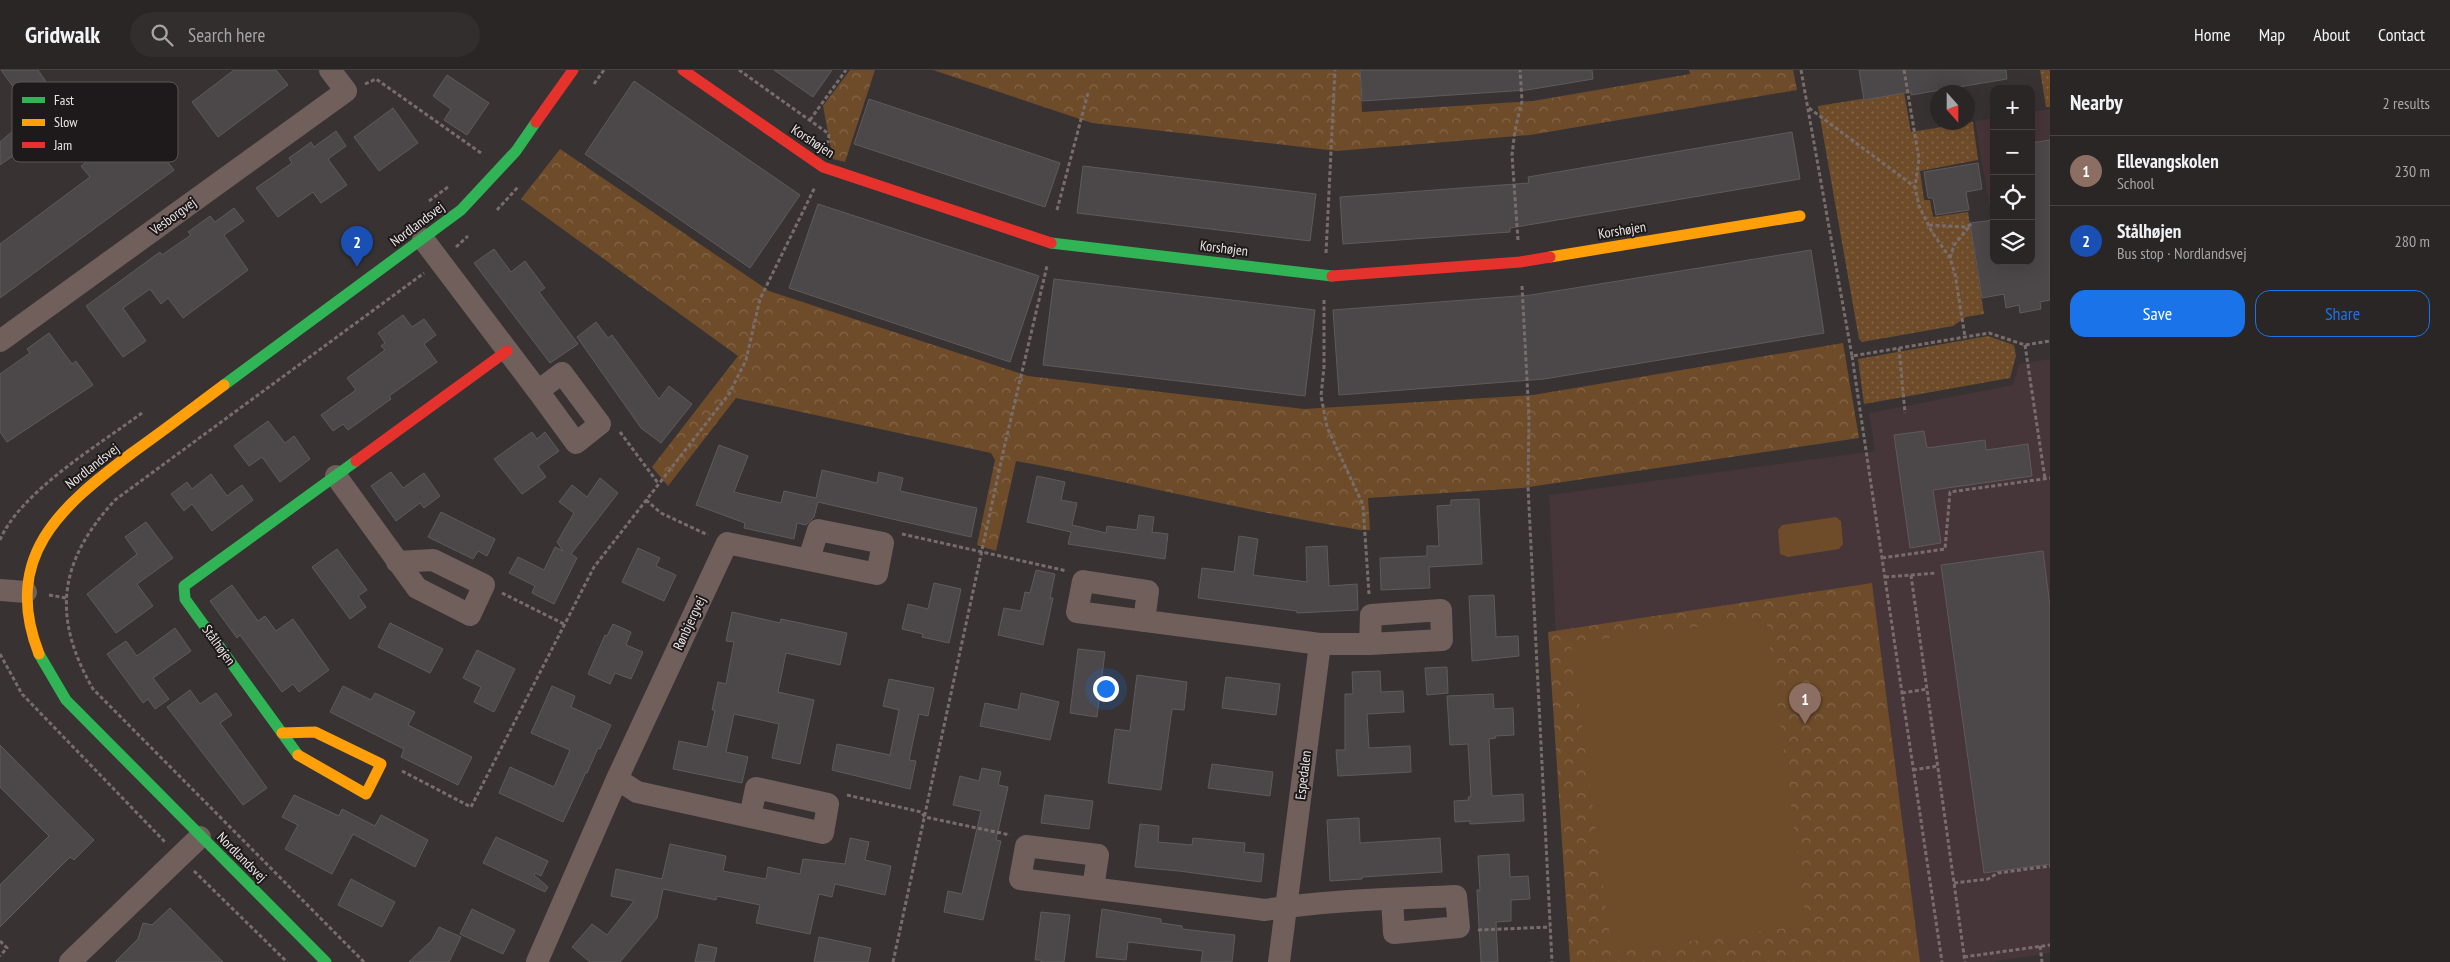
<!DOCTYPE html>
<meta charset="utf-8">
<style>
:root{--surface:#2a2626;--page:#322e2e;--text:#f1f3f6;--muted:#a5a5a7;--line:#464343;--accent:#1a73e8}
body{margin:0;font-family:"PT Sans Narrow",sans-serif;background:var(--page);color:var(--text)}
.controls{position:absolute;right:15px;top:15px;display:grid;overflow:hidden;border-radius:10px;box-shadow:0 5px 20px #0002}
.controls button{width:45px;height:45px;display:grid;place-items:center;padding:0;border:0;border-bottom:1px solid var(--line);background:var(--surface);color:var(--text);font:25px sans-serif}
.compass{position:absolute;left:1930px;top:15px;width:45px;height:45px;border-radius:50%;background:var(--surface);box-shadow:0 5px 20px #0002;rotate:159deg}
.you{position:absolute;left:1105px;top:618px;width:18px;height:18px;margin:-12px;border:4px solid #fff;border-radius:50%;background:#1a73e8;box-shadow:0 0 0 8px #1a73e833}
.badge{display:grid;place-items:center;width:32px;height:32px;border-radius:50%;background:var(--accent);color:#fff;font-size:16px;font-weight:700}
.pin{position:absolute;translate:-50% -41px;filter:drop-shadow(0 1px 2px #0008)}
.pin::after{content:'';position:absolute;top:26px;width:18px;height:15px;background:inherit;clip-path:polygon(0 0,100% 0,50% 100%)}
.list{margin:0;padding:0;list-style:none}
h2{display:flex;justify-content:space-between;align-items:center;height:65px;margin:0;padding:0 20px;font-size:21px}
h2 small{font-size:16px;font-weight:400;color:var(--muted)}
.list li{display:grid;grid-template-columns:32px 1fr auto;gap:15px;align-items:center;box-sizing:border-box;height:70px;padding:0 20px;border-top:1px solid var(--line)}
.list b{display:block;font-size:19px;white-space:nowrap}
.list p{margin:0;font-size:16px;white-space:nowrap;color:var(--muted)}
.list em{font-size:16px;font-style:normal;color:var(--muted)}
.actions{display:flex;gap:10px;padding:15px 20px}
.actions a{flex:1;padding:11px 0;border:1px solid var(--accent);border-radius:15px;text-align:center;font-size:18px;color:var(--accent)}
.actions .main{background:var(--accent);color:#fff}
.icon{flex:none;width:28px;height:28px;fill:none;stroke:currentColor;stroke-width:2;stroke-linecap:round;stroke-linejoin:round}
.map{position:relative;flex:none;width:2050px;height:892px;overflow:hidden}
header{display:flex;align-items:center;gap:30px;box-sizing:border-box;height:70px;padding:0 25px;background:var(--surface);border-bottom:1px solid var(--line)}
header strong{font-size:24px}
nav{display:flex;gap:28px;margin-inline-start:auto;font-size:18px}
.search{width:350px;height:45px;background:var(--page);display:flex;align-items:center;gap:12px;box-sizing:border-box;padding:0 18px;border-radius:28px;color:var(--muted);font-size:19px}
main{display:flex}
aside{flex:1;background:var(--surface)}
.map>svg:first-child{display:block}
.built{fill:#463539}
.grass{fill:url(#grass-dots)}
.park{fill:url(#park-crowns)}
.pitch{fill:#6e4c2a}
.building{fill:#4c4749;stroke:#5f5a5c}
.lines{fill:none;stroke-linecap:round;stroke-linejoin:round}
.path{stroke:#786d6b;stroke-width:3;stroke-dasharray:4 2.5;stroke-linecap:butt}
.street{stroke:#705f5b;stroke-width:22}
.fast{stroke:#30b455;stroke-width:11}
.slow{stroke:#ff9f0a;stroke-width:11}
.jam{stroke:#e5322d;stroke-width:11}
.labels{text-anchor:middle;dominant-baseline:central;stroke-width:4;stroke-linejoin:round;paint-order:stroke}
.street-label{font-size:14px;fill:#ebe4e5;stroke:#1e191a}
.key{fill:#1e191a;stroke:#5c5657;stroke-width:1}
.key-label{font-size:14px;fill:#ebe4e5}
</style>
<header>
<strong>Gridwalk</strong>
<div class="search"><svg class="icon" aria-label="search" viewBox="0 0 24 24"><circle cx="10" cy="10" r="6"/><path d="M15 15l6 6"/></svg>Search here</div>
<nav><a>Home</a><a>Map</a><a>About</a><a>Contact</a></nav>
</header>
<main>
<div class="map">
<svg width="2050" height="892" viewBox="0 0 2050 892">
<defs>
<pattern id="grass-dots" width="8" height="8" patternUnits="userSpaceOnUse" patternTransform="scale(1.25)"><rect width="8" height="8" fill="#6e4c2a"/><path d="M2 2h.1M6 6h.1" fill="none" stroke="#836649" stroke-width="1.8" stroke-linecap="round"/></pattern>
<pattern id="park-crowns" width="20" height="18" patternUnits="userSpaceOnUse" patternTransform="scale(1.25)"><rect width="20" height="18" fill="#6e4c2a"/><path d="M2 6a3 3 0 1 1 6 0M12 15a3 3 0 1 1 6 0" fill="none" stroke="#836649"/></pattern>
</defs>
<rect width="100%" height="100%" fill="#383233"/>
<path class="built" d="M2050 39V123L2031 126V42Z
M1994 48V132L1989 133 1975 51Z
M2050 289V883L1990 892H1572L1549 425 1875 381 1869 343 2013 315 2019 294Z"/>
<path class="grass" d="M2040 0H2050V37H2046Z
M1904 22 1911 62 1973 52 1978 90 1920 101 1924 130H1930L1933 147 1968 142 1984 244 1966 247 1953 256 1862 272 1859 269 1818 36Z
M1988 266 2014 275 2016 286 2010 308 1864 334 1858 289Z"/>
<path class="park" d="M850 0H875L845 92 833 89 823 36Z
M933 0H1360L1362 42 1533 31 1690 4 1689 0H1793L1797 20 1530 65 1337 81 1092 53Z
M560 79 769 221 1028 306 1304 339 1533 325 1843 273 1859 368 1522 418 1368 428 1370 460H1360C1245 441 1131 412 1016 391L996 481 977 475 995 390 991 383 736 328 668 416 652 397 738 286 521 129Z
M1872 513 1920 892H1570L1548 562Z"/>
<path class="pitch" d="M1836 447 1841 451 1843 474 1839 479 1788 487 1780 484 1778 460 1782 455Z
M1766 548 1807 855 1612 882 1571 573Z"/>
<path class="building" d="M1 0H38L49 16 25 33Z
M234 0H276L288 15 218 67 192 32Z
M774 0H832L813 27Z
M1360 0H1592L1593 9 1527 20 1362 31Z
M1859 0H2006L2007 9 1911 25V22L1864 30Z
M447 5 489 33 467 65 444 50 451 39 433 26Z
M634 11 800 125 750 198 585 84Z
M869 29 1060 93 1045 137 854 74Z
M393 38 418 73 379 101 354 67Z
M132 46 174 100 0 228V174L90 107 81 96 115 70 109 63Z
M27 49 40 67 0 95V72Z
M336 61 346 76 328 89 347 115 321 133 313 122 278 147 256 118 292 93 289 88 311 72 314 77Z
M1792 62 1800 109 1510 158V162L1343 174 1340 127 1529 113 1528 107Z
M2050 70V230L2040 232 2041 239 2020 243 2019 235 2006 238 2004 224 1982 228 1970 153 1994 150V191H2031V73Z
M1978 93 1982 119 1966 122 1969 140 1936 145 1933 128H1928L1924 102Z
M1083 96 1316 124 1310 171 1077 143Z
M818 134 1039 206 1010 292 789 218Z
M234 138 244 151 224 165 248 200 183 248 168 228 161 234 150 219 123 238 146 271 123 287 86 236 160 182 162 185 191 165 188 162 210 146 215 152Z
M494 179 511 202 525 191 545 218 539 222 578 274 550 293 474 193Z
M1811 180 1824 263 1544 309 1339 325 1333 240 1531 225Z
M1054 209 1315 240 1305 326 1043 295Z
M403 245 412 257 424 249 436 265 424 274 437 292 389 326 391 329 348 360 343 354 333 361 321 345 356 320 347 308 385 280 381 276 385 273 378 263Z
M596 252 608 268 612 265 659 329 669 316 692 334 661 373 641 358 577 267Z
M49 263 72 294 76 291 93 315 7 372 0 362V304L30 283 27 279Z
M268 351 285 373 294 366 310 389 280 412 262 387 249 396 234 376Z
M1924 361 1927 378 1985 370 1986 380 2028 374 2032 406 1933 420 1941 473 1910 478 1894 365Z
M532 362 537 369 545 362 559 381 538 396 546 407 522 424 494 389Z
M719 375 748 386 734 422 781 433 784 421 816 428 822 400 877 413 879 402 903 408 900 421 977 438 971 467 818 432 814 447 806 455 797 453 794 469 744 458 745 453 696 435Z
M391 402 403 418 424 403 440 426 424 438 420 433 396 451 371 416Z
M211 404 227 426 242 415 253 430 212 461 192 434 184 441 171 424 187 412 192 419Z
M1037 406 1065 412 1061 430 1077 433 1072 455 1106 463 1107 456 1137 460 1139 445 1154 447 1152 462 1168 464 1165 489 1068 474 1071 462 1027 452Z
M600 408 618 423 571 484 577 488 554 534 532 523 535 516 509 503 518 487 544 500 555 477 563 481 557 472 574 443 559 432 572 415 587 427Z
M1479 429 1482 494 1429 497 1430 518 1381 520 1380 488 1427 486V476H1439L1437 436 1451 435V430Z
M441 442 495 469 487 486 478 481 473 489 428 467Z
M146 452 173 488 137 514 153 536 116 563 87 524 137 484 125 467Z
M1239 466 1258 469 1253 505 1307 512 1306 477 1327 476 1329 516 1357 514 1358 540 1297 543V541L1198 528 1202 498 1234 502Z
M638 478 660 488 656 496 676 505 664 531 622 512Z
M337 479 367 520 358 526 366 537 350 549 312 497Z
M2043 481 2050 536V794L1984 803 1941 495Z
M1036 500 1055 504 1050 528H1053L1043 575 998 565 1004 538 1021 541 1025 522 1030 523Z
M934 513 961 519 949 573 922 567 923 564 902 559 908 534 928 539Z
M232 515 258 551 265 546 276 561 293 549 329 600 299 622 293 614 282 622 240 565 237 568 210 531Z
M1494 525 1496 567 1518 566 1519 586 1472 591 1469 526Z
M732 542 780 553 781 549 847 563 840 595 786 583 778 622 814 630 800 694 772 688 779 654 734 644 726 682 748 687 742 713 673 699 679 671 707 677 715 640H712L718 612 726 614 734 572 726 571Z
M390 553 443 579 430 603 378 577Z
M613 554 631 562 626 575 643 582 631 609 615 603 610 614 588 604 605 565 607 566Z
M175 558 191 581 153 608 169 629 155 639 148 629 143 633 107 584 126 571 137 586Z
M1078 579 1105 582 1097 647 1070 643Z
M477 580 515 599 494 642 474 632 481 617 463 608Z
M1447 597 1448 623 1427 625 1425 598Z
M1380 601 1381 622 1403 621 1404 642 1367 644 1369 678 1410 676 1411 702 1338 706 1336 680H1345V624H1353L1352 602Z
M1137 605 1187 612 1184 640 1172 639 1161 720 1108 713 1115 659 1130 661Z
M1226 607 1280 614 1276 645 1222 638Z
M889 609 934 618 928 646 919 644 909 690 916 691 910 719 832 700 837 674 890 685 899 640 883 636Z
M343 616 371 630 375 623 415 642 408 655 472 687 458 715 401 687 404 679 330 642Z
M552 616 575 626 571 637 611 655 600 679 598 678 587 703 586 702 563 752 499 723 510 697 554 717 570 680 531 663Z
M190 620 200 634 216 623 232 645 220 653 267 718 243 735 167 637Z
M1021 623 1059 632 1050 670 980 656 985 633 1018 640Z
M1493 624 1494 639 1513 638 1514 665 1495 666 1496 668 1489 669 1492 726 1523 724 1524 751 1470 754V751L1455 752 1454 731 1469 730 1468 727H1471L1468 674 1450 675 1447 626Z
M0 675 94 770 74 790 70 787 0 857V815L49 766 0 717Z
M1212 694 1273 702 1270 726 1208 718Z
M982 698 1001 702 998 715 1008 717 996 770 1001 771 983 850 944 842 948 821 962 824 981 741 953 735 960 706 979 711Z
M294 725 339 746 342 739 375 756 381 745 428 770 415 797 353 764 332 804 285 779 298 755 282 747Z
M1045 725 1093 731 1089 759 1041 753Z
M1359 748 1360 773 1440 768 1442 802 1362 807V809L1330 811 1327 750Z
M1140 754 1159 756 1158 772 1192 775 1193 768 1245 773 1244 782 1264 784 1261 812 1179 801 1135 797Z
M496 767 548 791 541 806 535 803 534 805 548 817 545 822 483 793Z
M850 768 869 772 865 790 891 796 885 825 835 814 832 827 819 824 810 864 756 853 760 835 717 826 716 830 663 819 657 848 620 892H590L572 877 592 854 607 865 634 831 611 826 616 799 662 809 670 774 726 786 723 801 766 809 768 797 800 804 803 789 845 794Z
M1509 784 1510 807 1528 806 1530 829 1511 830V851L1496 852 1498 892H1481L1477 820H1480L1478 786Z
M351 809 395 832 382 857 338 835Z
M170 838 223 892H115L138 869 143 853 152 855Z
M472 839 515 860 503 884 460 864Z
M1102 839 1161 849V853L1182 856V859L1235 865 1232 892H1201L1203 881 1128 872 1126 890 1096 887Z
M1041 842 1070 845 1064 892H1041V890H1035Z
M439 857 461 867 449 892H409L432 870Z
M819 867 871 878 868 892H814Z
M699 874 717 878 714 892H695Z"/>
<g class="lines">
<path class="path" d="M739 0 829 64 828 73
M1801 0 1852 286 1989 263 2025 275 2050 271
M1904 0 1919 89 1915 117 1919 136 1932 162 1950 188 1955 204 1965 267
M365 14 376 9 481 83
M594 14 604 0
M1809 38 1915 117
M810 50 846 0
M429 131 448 117
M497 140 518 117
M1057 140 1088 23
M1929 155 1965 157 1972 154
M1518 170 1512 85 1515 60 1522 31 1520 0
M456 177 468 166
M1326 183 1335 0
M1950 188 1954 175 1969 157
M1522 216 1529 347 1528 417 1552 892
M1324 230V297L1321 326 1327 357 1363 435 1369 524
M2025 275 2045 409
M1899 278 1905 343
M1852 286 1942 892
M620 362 658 413
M646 430 661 443 708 465
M902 464 1067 501
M0 470C20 422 100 374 142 343
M1882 488 1945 479 1950 422 2050 408
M1911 505 1965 892
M1885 507 1936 503
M502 523 564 554
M49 525 66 528
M0 584 22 624 165 772
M1902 623 1927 619
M1913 700 1938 696
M402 701 471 737 594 497 729 324 746 290 760 229 815 117
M847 725 921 742 925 747 1010 765
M194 801 287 892
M1954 813 1988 809 1998 803 2050 796
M1478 860 1550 857
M0 871 7 878 0 886
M2040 876 2042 892
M1964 887 2050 875
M364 892 93 619C51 546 59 491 115 430L424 203
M893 892 1004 378 1047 196"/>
<path class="street" d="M423 169 538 321 562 303 600 354 576 373 538 321
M0 271 346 21 330 0
M336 406 417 518 470 545 484 515 433 490 397 492
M0 520 26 522
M1144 551 1148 521 1083 511 1077 542 1320 574H1370L1442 570 1441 540 1371 545 1370 574
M617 709 637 722 823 763 828 734 756 718 750 747
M1093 818 1098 785 1026 776 1020 809 1265 840C1328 830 1393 829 1456 826L1459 857 1394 863 1392 829
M70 892 200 767
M537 892 617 709 727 473 877 504 883 473 818 460 809 489
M1279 892 1320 574"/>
<path class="fast" d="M1051 173 1332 206
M224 315 461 140 516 81 536 52
M39 584 66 630 326 892
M298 685 185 529 184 516 356 391"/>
<path class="slow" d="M1550 187 1800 146
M39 584C1 487 60 437 132 383 163 361 193 338 224 315
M282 663 315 662 381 694 366 724 298 685"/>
<path class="jam" d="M683 0 823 97 1051 173
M536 52 573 0
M1332 206 1520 192 1550 187
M356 391 507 281"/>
</g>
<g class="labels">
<g class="street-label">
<text transform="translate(813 71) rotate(33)">Korshøjen</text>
<text transform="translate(173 146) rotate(-36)">Vesborgvej</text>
<text transform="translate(417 154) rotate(-37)">Nordlandsvej</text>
<text transform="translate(1622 160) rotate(-9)">Korshøjen</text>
<text transform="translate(1224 178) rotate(7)">Korshøjen</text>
<text transform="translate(92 396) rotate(-38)">Nordlandsvej</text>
<text transform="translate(689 553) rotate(-65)">Rønbjergvej</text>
<text transform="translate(219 575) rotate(54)">Stålhøjen</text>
<text transform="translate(1303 705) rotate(-83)">Espedalen</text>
<text transform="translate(242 787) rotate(45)">Nordlandsvej</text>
</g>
</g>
<rect x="12" y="12" width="166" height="80" rx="8" class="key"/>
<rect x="22" y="27" width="23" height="6" fill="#30b455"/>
<rect x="22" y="49" width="23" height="7" fill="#ff9f0a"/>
<rect x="22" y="72" width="23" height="6" fill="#e5322d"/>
<g class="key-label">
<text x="54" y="35">Fast</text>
<text x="54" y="57">Slow</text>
<text x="54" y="80">Jam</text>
</g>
</svg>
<div class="controls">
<button>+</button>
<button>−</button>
<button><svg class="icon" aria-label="locate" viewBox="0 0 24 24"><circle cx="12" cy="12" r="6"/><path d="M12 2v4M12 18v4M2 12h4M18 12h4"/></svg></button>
<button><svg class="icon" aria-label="layers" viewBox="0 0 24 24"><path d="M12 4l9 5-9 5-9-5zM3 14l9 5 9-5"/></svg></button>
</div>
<svg class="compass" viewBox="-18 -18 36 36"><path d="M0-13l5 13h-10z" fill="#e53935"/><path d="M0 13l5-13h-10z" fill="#a5a5a7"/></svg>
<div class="you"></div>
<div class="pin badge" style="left:1805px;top:654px;background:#8d6e63">1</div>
<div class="pin badge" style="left:357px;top:197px;background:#1a4fb4">2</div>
</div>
<aside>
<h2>Nearby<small>2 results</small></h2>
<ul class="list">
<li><span class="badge" style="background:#8d6e63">1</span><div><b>Ellevangskolen</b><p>School</p></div><em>230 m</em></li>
<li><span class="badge" style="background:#1a4fb4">2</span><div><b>Stålhøjen</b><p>Bus stop · Nordlandsvej</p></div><em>280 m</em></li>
</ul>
<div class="actions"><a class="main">Save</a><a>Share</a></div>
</aside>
</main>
